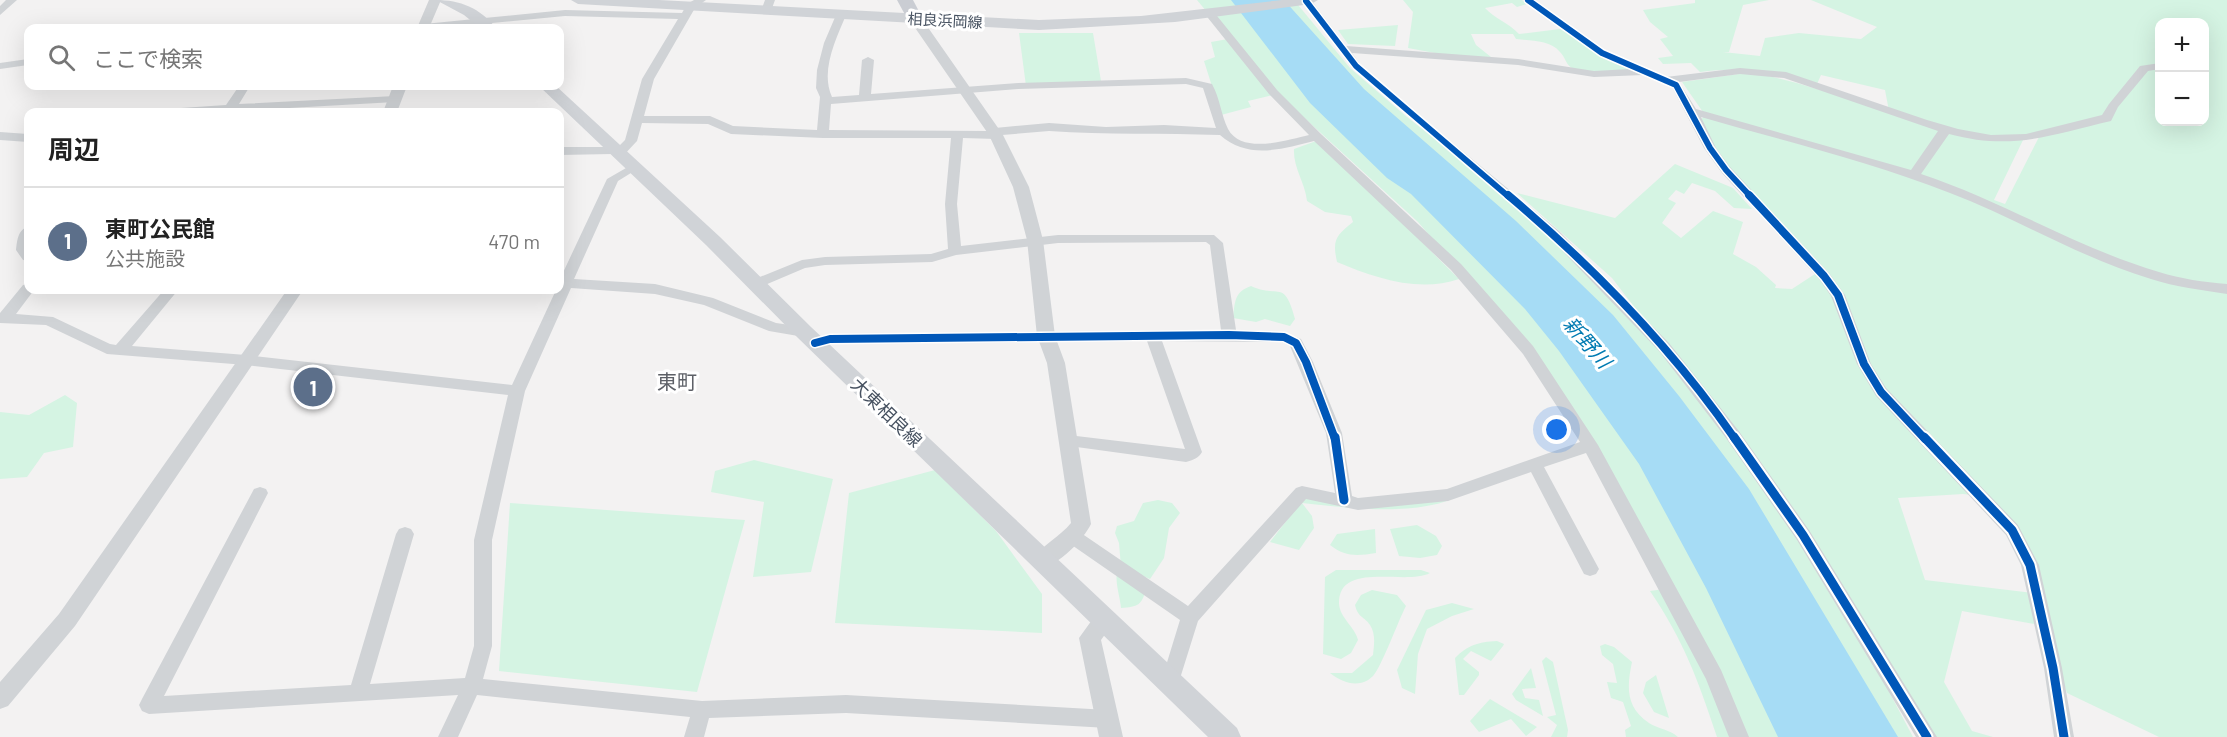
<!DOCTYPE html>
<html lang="ja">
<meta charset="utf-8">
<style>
:root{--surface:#fff;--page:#f6f6f6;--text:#222;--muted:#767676;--line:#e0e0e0;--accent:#b45309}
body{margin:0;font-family:Barlow,"Noto Sans JP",sans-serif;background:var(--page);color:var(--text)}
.controls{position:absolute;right:18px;top:18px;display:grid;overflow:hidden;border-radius:12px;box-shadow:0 6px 24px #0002}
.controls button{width:54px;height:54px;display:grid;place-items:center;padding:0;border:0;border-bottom:2px solid var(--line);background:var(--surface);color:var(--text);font:30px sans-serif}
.you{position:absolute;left:1557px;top:430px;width:21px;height:21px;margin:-15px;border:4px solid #fff;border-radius:50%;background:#1a73e8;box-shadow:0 0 0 9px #1a73e833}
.badge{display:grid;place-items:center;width:39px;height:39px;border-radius:50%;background:var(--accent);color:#fff;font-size:20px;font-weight:700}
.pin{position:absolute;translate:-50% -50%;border:3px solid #fff;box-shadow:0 2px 6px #0006}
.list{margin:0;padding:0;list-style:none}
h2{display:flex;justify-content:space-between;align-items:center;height:78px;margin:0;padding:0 24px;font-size:26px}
h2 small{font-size:20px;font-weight:400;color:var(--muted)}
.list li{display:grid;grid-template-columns:39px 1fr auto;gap:18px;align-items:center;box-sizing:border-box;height:108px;padding:0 24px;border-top:2px solid var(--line)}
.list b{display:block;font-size:22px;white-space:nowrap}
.list p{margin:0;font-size:20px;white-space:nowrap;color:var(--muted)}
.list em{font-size:20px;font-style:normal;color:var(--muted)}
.icon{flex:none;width:33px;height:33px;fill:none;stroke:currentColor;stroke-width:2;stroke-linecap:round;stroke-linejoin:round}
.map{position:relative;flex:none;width:2227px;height:737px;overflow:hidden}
.search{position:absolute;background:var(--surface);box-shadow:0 6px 24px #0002;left:24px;top:24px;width:540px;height:66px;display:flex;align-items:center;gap:15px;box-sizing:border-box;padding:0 21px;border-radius:12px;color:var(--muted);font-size:22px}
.panel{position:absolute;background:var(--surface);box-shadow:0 6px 24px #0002;left:24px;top:108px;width:540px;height:186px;border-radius:12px}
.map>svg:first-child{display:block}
.green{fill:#d5f4e3;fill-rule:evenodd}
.water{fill:#a6dcf5}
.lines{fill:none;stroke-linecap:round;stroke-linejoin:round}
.minor{fill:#d0d3d6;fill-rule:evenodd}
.tertiary{fill:#d0d3d6;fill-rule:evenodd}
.secondary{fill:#d0d3d7;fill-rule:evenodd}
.primary{fill:#cacdd3;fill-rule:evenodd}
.cycleway-far2-casing{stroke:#fff;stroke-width:9}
.cycleway-far1-casing{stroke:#fff;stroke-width:11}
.cycleway-casing{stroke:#fff;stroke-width:13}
.cycleway-far2{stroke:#0057b8;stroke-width:6}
.cycleway-far1{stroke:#0057b8;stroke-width:8}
.cycleway{stroke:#0057b8;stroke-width:9}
.labels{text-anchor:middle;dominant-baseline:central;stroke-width:6;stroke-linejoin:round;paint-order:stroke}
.far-street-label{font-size:15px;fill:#475261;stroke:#fff}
.street-label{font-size:18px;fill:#475261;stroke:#fff}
.water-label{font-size:20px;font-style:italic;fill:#017bb2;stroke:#fff}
.neighbourhood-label{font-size:20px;fill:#5d6067;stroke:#fff}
</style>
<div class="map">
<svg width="2227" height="737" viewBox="0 0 2227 737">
<rect width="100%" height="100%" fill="#f3f2f2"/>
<path class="green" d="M1197 0H1294L1350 68 1407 117 1535 217 1701 394 1612 278 1517 193 1615 218 1675 164 1733 188 1752 209 1734 208 1715 191 1692 183 1684 194 1676 190 1668 199 1676 203 1662 223 1681 238 1713 211 1743 222 1733 254 1756 267 1776 285 1775 288 1792 289 1818 272 1735 177 1699 122 1705 115 1682 82 1753 72 1797 83 1889 111 1885 90 1821 75 1817 84C1774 73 1745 66 1700 72L1691 63 1663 64 1658 58 1673 56 1660 39 1668 37 1650 22 1643 10 1695 3V0H1769L1743 5 1729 52H1723L1760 56 1765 38 1799 33 1861 39 1877 27 1811 0H2227V737H2159L2067 693 2036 600 2040 625 1962 611 1944 682 1972 731 1993 737H1926L1831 582 1913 737H1746L1672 594 1528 350 1418 222 1264 81ZM2160 22H2204V122H2160ZM2040 135 2005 204 1994 200 2024 138ZM1844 317 1879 390 1862 372ZM1963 494 1980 496 2012 530 2033 593 1925 580 1898 498Z
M1403 0H1522L1527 4 1517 7 1512 3 1485 8C1495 19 1508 22 1519 34L1560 29 1633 68 1635 71C1616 72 1593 76 1574 69 1566 66 1566 58 1560 52 1550 40 1531 41 1516 39L1513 34H1471L1476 45 1491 57 1467 59 1408 48 1413 12Z
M1398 25 1395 46 1348 44 1338 30Z
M1019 33H1093L1101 81 1026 86Z
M1228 39 1273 95 1248 101 1251 107 1221 115 1204 61 1215 57 1211 42Z
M1319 140 1459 279C1419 293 1375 278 1337 262 1332 239 1336 236 1353 222L1351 216 1325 212 1307 201C1305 182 1293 168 1294 149Z
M1251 286C1279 299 1284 278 1295 319L1290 326 1265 319 1256 322 1233 318C1235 302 1234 292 1251 286Z
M65 395 77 403 73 447 44 453 27 477 0 479V412L29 415Z
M754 460 833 479 811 572 753 577 764 502 711 492 715 471Z
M935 470 996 531 1042 594V633L835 623 849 493Z
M1308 493 1358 504 1465 493C1422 518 1349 508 1302 503L1312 516 1314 528 1299 550 1270 542Z
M1158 500 1172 503 1180 513 1169 528 1164 558 1150 579 1121 567 1119 543 1115 533 1117 526 1134 521 1143 503Z
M510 503 745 520 697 692 499 671Z
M1417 525 1436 536 1442 546 1437 555 1420 558 1399 556 1390 529Z
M1375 529 1376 553C1357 556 1345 557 1330 545L1337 534Z
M1336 570H1421L1430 573C1406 586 1338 560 1339 604 1340 618 1355 627 1358 640L1351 653 1341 659 1323 654 1325 577Z
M1117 572 1146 589C1142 605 1138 607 1121 608 1120 596 1115 584 1117 572Z
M1664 589 1689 632 1732 737H1717C1698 680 1684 641 1650 591Z
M1372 590 1397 595 1406 606C1399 619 1381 668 1373 676 1360 689 1343 683 1330 673H1352L1373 655C1374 645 1376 634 1370 625 1364 616 1358 618 1355 605L1361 595Z
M1452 603 1474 609 1452 616 1427 629 1418 654 1415 694 1402 688 1397 670 1426 610Z
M1497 641 1504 644 1503 646 1491 661 1471 651 1463 659 1479 672V675L1464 695H1459L1455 658C1468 645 1478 642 1497 641Z
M1605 644 1614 647 1632 662C1627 686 1625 707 1649 723 1658 729 1669 729 1678 737H1626L1625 730 1631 726 1623 702 1611 698 1607 682 1617 683 1613 664 1602 655 1600 646Z
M1546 657 1553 662 1568 730 1567 737H1551L1557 725 1547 717 1556 715 1542 661Z
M1531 668 1536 688 1522 689 1525 698 1539 700 1543 716 1516 700 1512 694Z
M1656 675 1669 718 1654 712 1643 693 1646 682Z
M1490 699 1537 727 1526 736 1511 719 1479 732 1470 721Z"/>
<path class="water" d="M1231 0H1284L1364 89 1516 221 1613 315 1679 396 1749 489 1898 737H1778L1706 588 1639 464 1559 351 1525 309 1411 194 1387 178 1310 103Z"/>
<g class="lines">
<path class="minor" d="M6 0H17L0 15V6Z
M694 0H706L695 8 654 79 644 116H710L733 126 817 130 820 97 816 88 817 70 824 43 836 15 841 12 846 15C836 39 820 71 832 97L859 95 862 60 868 57 874 60 871 94 1018 83 1186 78 1212 84C1220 98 1221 115 1228 129 1242 155 1287 140 1309 135L1269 94 1204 13 1209 10 1213 11 1277 90 1321 134 1461 264 1533 346 1598 445 1721 670 1749 737H1729L1706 679 1586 453 1544 467 1599 569 1596 574 1590 576 1584 574 1531 472 1448 501 1358 510 1306 499 1198 621 1177 688 1170 690 1163 688 1161 682 1180 620 1066 541 1063 536 1066 531 1072 529 1078 531 1188 606 1296 488 1302 486 1335 493 1326 433 1290 346 1282 342 1162 341 1202 452C1199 458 1193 460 1186 462L1062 445 1060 441 1062 437 1068 435 1185 449 1147 341 830 344 815 348 808 343 810 339 830 334 1221 330 1210 245 1206 242 1058 243 956 255 932 262 825 265 805 268 760 287H750L748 284 750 281 802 260 825 257 931 254 948 249 945 204 951 138H823L731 134 708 124 642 123 637 141 622 157H614L612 154 560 155V147H618L625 140 642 79 678 19 565 16 441 28 419 27 424 24 565 10 682 13 687 4ZM1186 84 1203 88 1216 128 1164 125 1106 127 1049 123 995 128 989 131 829 130 831 104 1018 89ZM1049 131C1106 135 1163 133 1220 135 1248 160 1282 149 1314 141L1451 270 1523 354 1580 442 1447 489 1358 498 1352 496 1342 433 1313 362 1301 339 1284 332 1236 330 1223 243 1214 235H1058L961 246 957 204 963 138 996 139 1002 135Z
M765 0H775L771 11 766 14 761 11Z
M1301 0H1311L1346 46 1518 59 1594 71 1630 69 1598 55 1523 0H1535L1606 51 1666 77 1740 68 1786 72 1927 120 1958 129 1991 135 2026 134 2102 115 2109 104 2140 66 2160 63V69L2148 71 2118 107 2111 121C2050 135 2012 151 1949 134L1921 174C2003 201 2077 248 2159 272 2181 279 2204 282 2227 284V294C2201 290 2176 287 2151 279 2081 258 2018 219 1950 193 1869 161 1784 141 1701 117L1716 148 1730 167 1829 273 1845 295 1871 364 1886 388 2018 525 2039 565 2062 668 2074 737H2054L2044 668 2021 565 2006 535 1876 396 1857 364 1831 296 1819 279 1722 173 1704 148 1672 87 1643 75 1594 77 1518 65 1352 53 1360 64 1414 111 1559 231 1669 343 1738 430 1809 530 1937 737H1916L1797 540 1726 438 1659 351 1549 237 1352 68ZM1740 74 1784 78 1938 131 1911 170 1696 109 1679 82Z
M28 59V65L0 69V63Z
M239 86H250L239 104 395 96 401 99 395 102 218 112H175L181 108 226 105Z
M0 132 28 134V142L0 140Z
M633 164 639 168 618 181 574 279 655 284 713 298 776 323 804 327 811 332 804 337 769 331 704 305 655 294 571 288 525 391 492 540V646L483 679 702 701 846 695 1108 710 1115 713 1118 719 1115 725 1108 728 846 713 709 718 704 737H684L690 717 477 695 458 737H438L458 695 149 714 142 711 139 705 142 699 254 489 260 487 266 489 268 493 164 696 351 685 396 534 399 529 405 527 411 529 414 534 370 684 465 678 474 646V540L508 395 246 365 107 354 46 325 0 323V313L23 285 28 284V290H34L16 314 53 317 110 344 116 345 164 290H178L132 346 246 355 512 385 556 290H560V279L607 179Z
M28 227V261L23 260 16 250C17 241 18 229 28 227Z"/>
<path class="tertiary" d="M429 0H441L429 28H417Z
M915 15 920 16 1003 135 1029 187 1043 240 1055 336 1065 363 1091 524C1083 540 1054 572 1036 566L1033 560C1041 545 1060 537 1071 523L1047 363 1037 336 1027 240 1013 187 989 135 909 19Z
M393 86H407L397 112H383Z
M287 290H303L75 626 8 706 0 709V682L59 614Z
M1105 610 1113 613 1116 619 1101 640 1123 737H1099L1079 638 1097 613Z"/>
<path class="secondary" d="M436 0C460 0 480 8 496 28H480L464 15Z
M571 0H659L1039 20 1141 16 1282 0H1318L1311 4 1175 22 1039 30 578 4Z
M539 86H556L720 237 811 327 1237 728 1241 737H1208L797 337 706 245Z"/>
<path class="primary" d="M897 0H913L923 19 921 22H909Z"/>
<defs>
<path id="cycleway-far2" d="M1528 0 1602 53 1676 85 1710 148 1726 170 1751 197
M1306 1 1356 66 1509 197"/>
<path id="cycleway-far1" d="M1508 195C1592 266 1672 348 1735 439
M1749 195 1824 276 1838 295 1864 364 1881 392 1925 439
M815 343 830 339 1229 335 1284 337 1296 343 1306 362 1335 439"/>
<path id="cycleway" d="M1335 437 1344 500
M1734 437 1803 535 1927 737
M1924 437 2012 530 2030 565 2053 668 2064 737"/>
</defs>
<use href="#cycleway-far2" class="cycleway-far2-casing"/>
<use href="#cycleway-far1" class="cycleway-far1-casing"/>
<use href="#cycleway" class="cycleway-casing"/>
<use href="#cycleway-far2" class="cycleway-far2"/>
<use href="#cycleway-far1" class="cycleway-far1"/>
<use href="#cycleway" class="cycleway"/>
</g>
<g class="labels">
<g class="far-street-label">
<text transform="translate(945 20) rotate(3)">相良浜岡線</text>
</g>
<g class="street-label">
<text transform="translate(887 412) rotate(44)">大東相良線</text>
</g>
<g class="water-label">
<text transform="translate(1588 342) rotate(49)">新野川</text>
</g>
<g class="neighbourhood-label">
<text x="677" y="381">東町</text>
</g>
</g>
</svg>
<div class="controls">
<button>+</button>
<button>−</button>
</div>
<div class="you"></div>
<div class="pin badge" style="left:313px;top:387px;background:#5c6f8a">1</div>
<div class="search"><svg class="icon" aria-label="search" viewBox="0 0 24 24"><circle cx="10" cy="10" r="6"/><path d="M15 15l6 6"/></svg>ここで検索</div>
<section class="panel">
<h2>周辺<small></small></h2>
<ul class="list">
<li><span class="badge" style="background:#5c6f8a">1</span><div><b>東町公民館</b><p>公共施設</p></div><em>470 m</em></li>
</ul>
</section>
</div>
